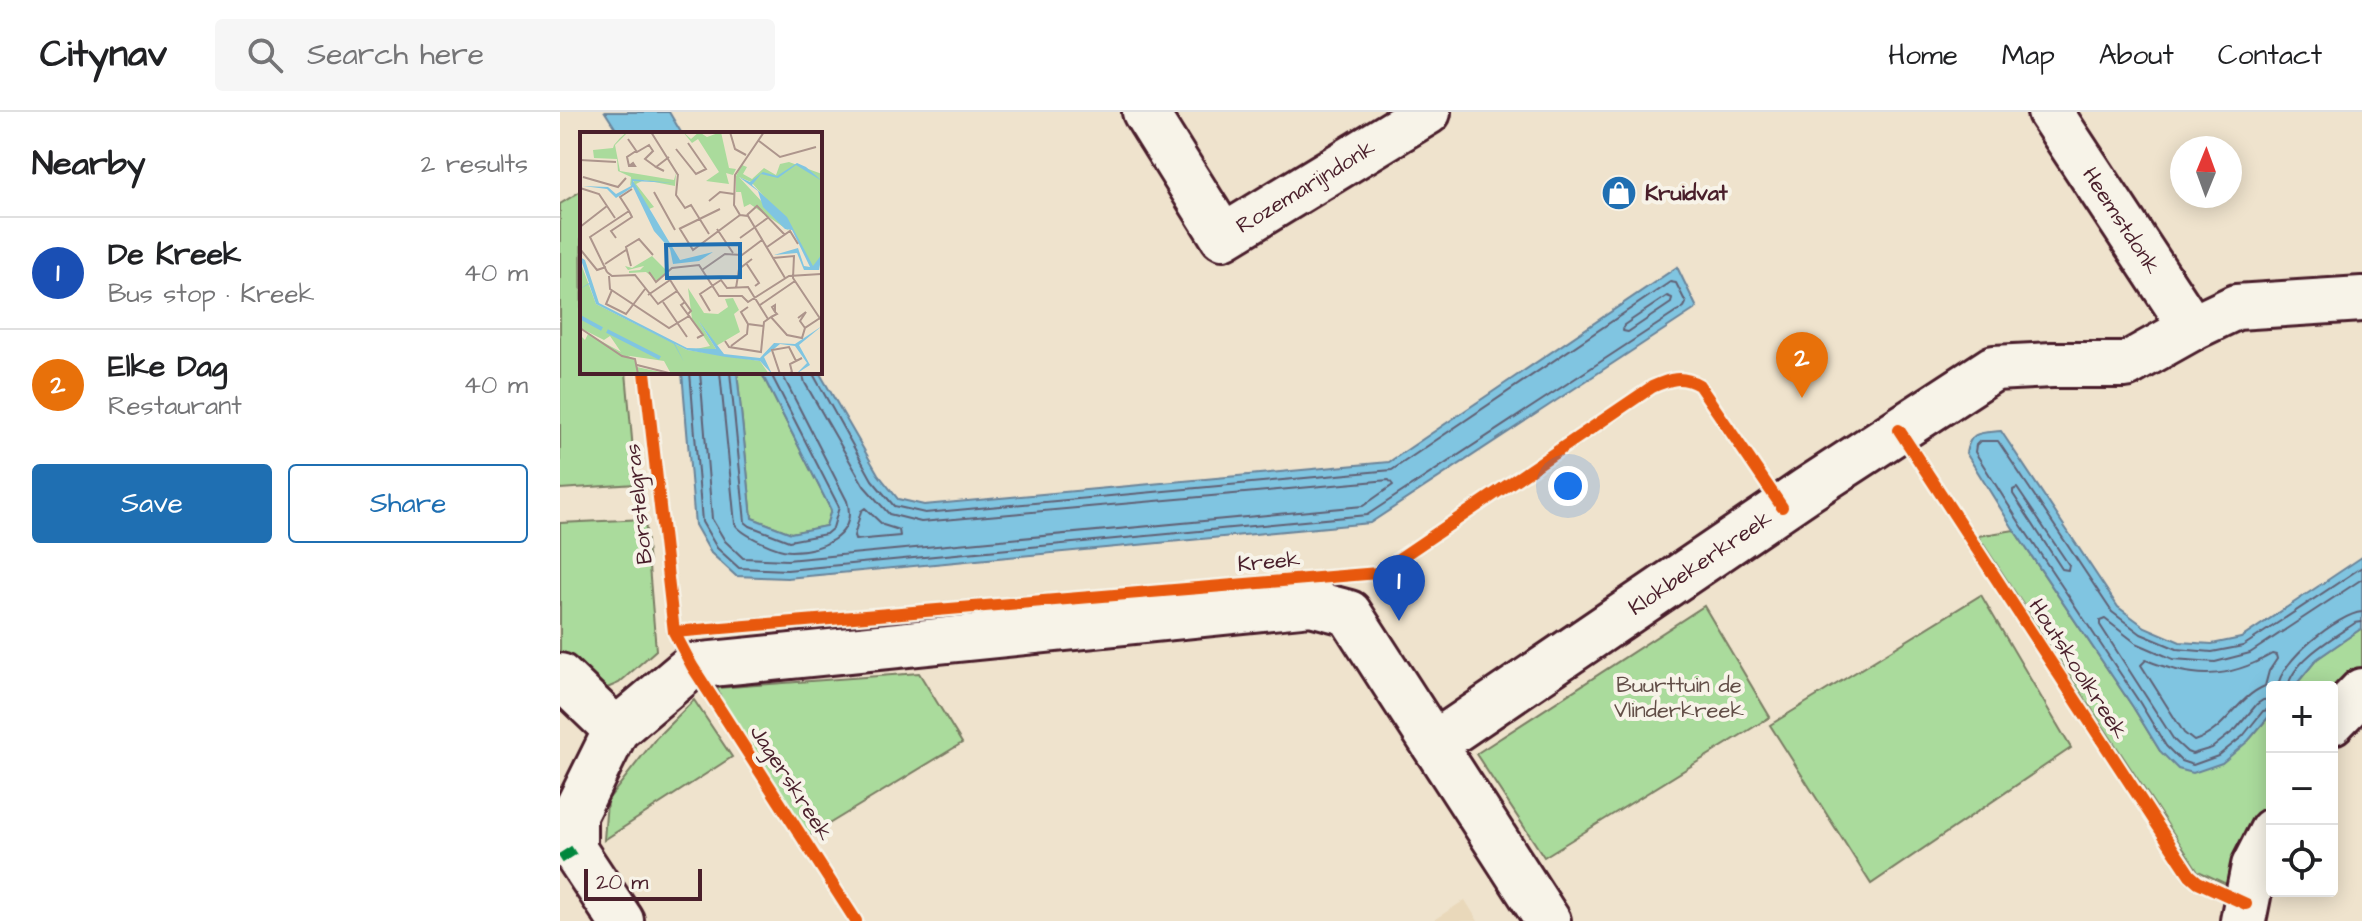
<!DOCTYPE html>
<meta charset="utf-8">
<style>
:root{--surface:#fff;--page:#f6f6f6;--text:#202124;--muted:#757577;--line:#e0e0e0;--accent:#1f6fb2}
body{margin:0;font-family:"Architects Daughter",sans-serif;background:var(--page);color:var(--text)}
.controls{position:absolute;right:24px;bottom:24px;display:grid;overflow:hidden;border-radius:8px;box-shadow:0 4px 20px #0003}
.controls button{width:72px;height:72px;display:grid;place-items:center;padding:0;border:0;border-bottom:2px solid var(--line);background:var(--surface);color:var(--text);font:40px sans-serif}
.compass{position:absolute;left:1610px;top:24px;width:72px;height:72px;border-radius:50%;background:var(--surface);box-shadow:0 4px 20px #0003;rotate:1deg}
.scale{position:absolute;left:24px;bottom:20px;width:118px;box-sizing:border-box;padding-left:8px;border:4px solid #4a1f2b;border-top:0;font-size:22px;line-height:28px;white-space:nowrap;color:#4a1f2b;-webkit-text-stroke:6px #f7f3e8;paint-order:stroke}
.you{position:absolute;left:1008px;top:374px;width:28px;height:28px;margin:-20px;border:6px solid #fff;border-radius:50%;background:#1a73e8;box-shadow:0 0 0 12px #1a73e833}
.badge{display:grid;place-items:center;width:52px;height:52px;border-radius:50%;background:var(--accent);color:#fff;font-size:26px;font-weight:700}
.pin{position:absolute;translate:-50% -66px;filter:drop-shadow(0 2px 4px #0008)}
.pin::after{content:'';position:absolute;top:42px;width:28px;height:24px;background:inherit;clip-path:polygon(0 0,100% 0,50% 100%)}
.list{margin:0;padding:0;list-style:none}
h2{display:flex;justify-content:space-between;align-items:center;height:104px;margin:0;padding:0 32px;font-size:34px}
h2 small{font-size:26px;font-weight:400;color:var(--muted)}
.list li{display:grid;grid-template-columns:52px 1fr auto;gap:24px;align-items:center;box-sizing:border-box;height:112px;padding:0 32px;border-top:2px solid var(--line)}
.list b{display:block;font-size:30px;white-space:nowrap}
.list p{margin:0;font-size:26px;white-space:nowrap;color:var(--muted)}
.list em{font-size:26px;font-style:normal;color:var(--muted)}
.actions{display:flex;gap:16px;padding:24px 32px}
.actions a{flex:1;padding:18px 0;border:2px solid var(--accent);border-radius:8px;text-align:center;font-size:28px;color:var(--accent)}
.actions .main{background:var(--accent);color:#fff}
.icon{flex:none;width:44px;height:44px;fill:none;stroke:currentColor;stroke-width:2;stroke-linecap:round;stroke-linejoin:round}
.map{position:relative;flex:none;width:1802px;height:809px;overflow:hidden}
header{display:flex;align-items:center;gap:48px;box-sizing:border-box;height:112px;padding:0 40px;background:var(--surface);border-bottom:2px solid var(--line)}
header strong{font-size:38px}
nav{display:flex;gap:44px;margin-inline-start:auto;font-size:28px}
.search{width:560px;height:72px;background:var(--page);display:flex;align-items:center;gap:20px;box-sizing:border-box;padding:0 28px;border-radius:8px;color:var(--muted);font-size:30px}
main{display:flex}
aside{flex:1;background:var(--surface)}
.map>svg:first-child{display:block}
.built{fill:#e9d8ba}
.green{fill:#aadb9c;stroke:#7a7d64;stroke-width:2}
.water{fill:#80c5e1;stroke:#6a8398;stroke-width:2}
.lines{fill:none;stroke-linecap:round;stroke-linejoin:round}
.shore{stroke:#606174;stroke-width:2}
.street-casing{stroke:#4a1f2b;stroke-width:50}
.secondary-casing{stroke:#4a1f2b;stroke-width:50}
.street{stroke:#f7f3e8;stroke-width:44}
.secondary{stroke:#f7f3e8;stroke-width:44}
.quiet{stroke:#00873e;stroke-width:10;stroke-dasharray:20 10;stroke-linecap:butt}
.cycleway-casing{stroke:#f7f3e8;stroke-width:17}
.cycleway{stroke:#e8590c;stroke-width:12}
.labels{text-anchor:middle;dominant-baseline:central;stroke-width:8;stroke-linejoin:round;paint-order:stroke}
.street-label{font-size:22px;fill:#4a1f2b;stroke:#f7f3e8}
.poi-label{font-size:22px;font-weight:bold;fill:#4a1f2b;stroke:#f7f3e8;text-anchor:start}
.park-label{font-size:22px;fill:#624e47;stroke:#f7f3e8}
.inset-river{fill:none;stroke:#80c5e1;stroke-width:4}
.inset-road{fill:none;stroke:#ad958c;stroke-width:2}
.view{fill:#1f6fb2;fill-opacity:0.15;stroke:#1f6fb2;stroke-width:4}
.inset-edge{fill:none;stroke:#4a1f2b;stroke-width:4}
</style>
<header>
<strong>Citynav</strong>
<div class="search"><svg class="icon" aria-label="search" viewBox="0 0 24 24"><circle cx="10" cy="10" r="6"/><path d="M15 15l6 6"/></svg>Search here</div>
<nav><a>Home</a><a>Map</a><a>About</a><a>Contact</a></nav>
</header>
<main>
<aside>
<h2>Nearby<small>2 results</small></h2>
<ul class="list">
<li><span class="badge" style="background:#1a4fb4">1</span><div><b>De Kreek</b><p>Bus stop · Kreek</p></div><em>40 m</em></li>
<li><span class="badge" style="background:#e8710a">2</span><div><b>Elke Dag</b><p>Restaurant</p></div><em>40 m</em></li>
</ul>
<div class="actions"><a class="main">Save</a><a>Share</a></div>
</aside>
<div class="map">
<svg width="1802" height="809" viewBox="0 0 1802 809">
<rect width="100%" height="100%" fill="#efe3cd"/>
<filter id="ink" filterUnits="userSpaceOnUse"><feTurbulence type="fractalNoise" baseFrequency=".0125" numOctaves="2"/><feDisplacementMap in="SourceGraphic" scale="16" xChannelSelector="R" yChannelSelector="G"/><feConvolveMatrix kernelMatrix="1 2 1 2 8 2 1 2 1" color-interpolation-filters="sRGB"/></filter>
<g filter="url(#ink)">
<path class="built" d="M905 788 918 809H872Z"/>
<path class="green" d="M21 79 22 260H66L76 372 0 377V92Z
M177 260H201L271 398 266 414 231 421 192 406Z
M85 407 96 538 59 571 47 576 0 544V411Z
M1454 418 1573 595 1600 639 1688 629 1712 601V691L1681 751 1675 776 1638 759 1418 424Z
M1421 483 1511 636 1311 772 1210 613Z
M1144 494 1210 605 984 745 916 642Z
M1802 516V559L1772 587V575H1734L1757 547Z
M359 561 402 631 249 724 162 588 157 576Z
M134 588 172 645 44 728 47 689 97 625Z"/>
<path class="water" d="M45 0H109L122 22H59Z
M1117 155 1137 196 810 411 227 466 176 464 151 441 135 413 122 260H177L192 406 231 421 266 414 271 398 201 260H259L318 362 338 387 364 393 829 350Z
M1441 319 1558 495 1585 515 1620 530 1652 532 1681 526 1802 445V516L1757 547 1734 575H1712V601L1688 629 1662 651 1633 661 1618 657 1600 639 1573 595 1454 418 1406 341C1410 318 1421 321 1441 319Z"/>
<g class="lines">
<path class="shore" d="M1107 184 1112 186 1111 191 1068 220 1063 219 1064 213Z
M130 260 142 410 157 436 179 456 227 458 807 403 1124 195 1126 191 1116 171 1110 170 832 358 365 401 334 394 312 368 252 260
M140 260 152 407 165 429 183 446 227 448 803 394 833 373 829 368 361 410 329 402 304 374 245 271 242 260
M160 260 175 412C182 423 217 439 231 439 259 439 298 425 287 389L221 260
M170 260 185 410 190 414 229 429 266 422 273 416 279 395 210 260
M1457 376 1509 453 1508 458 1502 457 1453 382V378Z
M305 396 323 413 339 418 340 424 295 428 294 424 301 399Z
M1712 542 1716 543 1717 547 1709 559 1705 574C1676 586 1666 619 1634 629L1624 621 1581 553 1586 548C1633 567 1667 568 1712 542Z
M1718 575C1719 550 1778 502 1802 500
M1728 575C1732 549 1774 525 1795 511L1802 510
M1712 587 1703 588 1697 592 1676 617 1652 636 1632 642 1627 640 1614 628 1540 513V509L1545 507 1576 531 1613 547 1655 550 1690 541 1802 467
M1712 597 1703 599 1683 624 1658 644 1633 653 1621 649 1606 634 1580 591 1461 413 1415 340 1416 333 1420 329H1438L1552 500 1581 522 1617 537 1652 540 1683 534 1802 455"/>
<defs>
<g id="street">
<path id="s1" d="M585 0 663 125 868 0"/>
<path id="s2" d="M1490 0 1632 216"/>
<path d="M0 564 56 618"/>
<path d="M1772 610 1802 579"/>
<path id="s3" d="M874 632 1247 378 1434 256 1492 253H1566L1632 216 1676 195 1802 187"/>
<path d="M1683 809 1694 754 1712 719"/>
</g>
<path id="secondary" d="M61 809 14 738V703L56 618 132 554 751 491 789 501 988 809"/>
</defs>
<use href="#street" class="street-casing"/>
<use href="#secondary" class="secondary-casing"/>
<use href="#street" class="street"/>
<use href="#secondary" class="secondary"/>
<path class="quiet" d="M0 747 14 738"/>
<defs>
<path id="cycleway" d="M85 260 114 520
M1339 318 1630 763 1638 770 1686 792
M296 809 132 554 114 520 818 461 1092 275C1110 267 1121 263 1139 273L1222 395"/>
</defs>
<use href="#cycleway" class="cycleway-casing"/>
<use href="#cycleway" class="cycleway"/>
</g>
</g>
<defs>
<symbol id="shop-disc" viewBox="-11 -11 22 22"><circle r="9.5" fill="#1f6fb2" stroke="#f7f3e8"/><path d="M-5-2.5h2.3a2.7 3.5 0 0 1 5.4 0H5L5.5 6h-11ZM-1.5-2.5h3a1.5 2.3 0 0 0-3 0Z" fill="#fff"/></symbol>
</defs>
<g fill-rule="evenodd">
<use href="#shop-disc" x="1039" y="61" width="40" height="40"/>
</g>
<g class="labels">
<g class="street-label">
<text stroke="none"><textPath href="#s1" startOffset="244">Rozemarijndonk</textPath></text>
<text stroke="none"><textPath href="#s2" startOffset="130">Heemstdonk</textPath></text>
<text transform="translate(79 392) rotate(-96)">Borstelgras</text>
<text transform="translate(709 450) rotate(-5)">Kreek</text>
<text stroke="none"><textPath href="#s3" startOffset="322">Klokbekerkreek</textPath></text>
<text transform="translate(1518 557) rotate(57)">Houtskoolkreek</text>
<text transform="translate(231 671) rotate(57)">Jagerskreek</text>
</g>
<g class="poi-label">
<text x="1085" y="81">Kruidvat</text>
</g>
<g class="park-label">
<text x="1119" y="573">Buurttuin de<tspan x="1119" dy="25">Vlinderkreek</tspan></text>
</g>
</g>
<g transform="translate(20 20)">
<rect width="242" height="242" fill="#efe3cd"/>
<path d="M47 0V1L35 13 40 39 94 48 96 41 95 54 64 48 56 52 74 75 69 77 53 51 55 47 50 54 51 45 38 39 37 27 14 26 13 18 33 16 34 13 40 6ZM103 0 111 7 119 0 127 5 141 0 149 36 156 37 153 43 146 41 149 52 126 49 139 40 118 7 112 11ZM209 30 242 42V122L237 135H232L212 96 171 50 159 45 209 99 170 72 164 75 161 60H156V44L162 33 167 35 163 42 172 47 184 36 196 43 200 32ZM72 124 87 139 77 149 66 140 49 141V139L60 138 64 134 48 138 45 134 52 136ZM0 129 16 172 107 218 180 229 189 242H98L90 240 84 229 43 223 30 204 24 208 0 196ZM108 156 124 181 138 182 148 175 145 167 153 166 159 178 154 182 160 200 136 214 118 188 136 217 132 220 116 217 130 214 112 187ZM8 202 54 227 57 235 90 242H0V203L5 208Z" fill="#aadb9c"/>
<path d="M217 31 226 35 242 49 216 33 198 46 181 42 172 53 207 85 233 134 242 122 239 138H224L217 121 194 123 218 116 224 134 230 135 212 98 205 97 183 75 178 59 159 45 170 50 183 40 197 44ZM52 47 94 51 53 49 100 128 133 120 119 129 93 132 90 117 74 99 53 55 36 66 27 57 3 54 28 55 36 62 51 54ZM0 125 5 128 19 171 107 216 136 217 118 188 144 222 180 226 194 211 215 212 242 194 219 213 230 233 216 242 227 231 215 214 200 212 184 225 192 242 180 229 146 225 107 218 95 212 104 230 94 212 16 172 9 152 0 157 9 151Z" fill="#80c5e1"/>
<path class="inset-river" d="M0 185 22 197M27 199 80 226"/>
<path class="inset-road" d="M71 0 98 43M150 0 155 17 166 23M184 0 155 43 154 73 160 83 168 84 205 146M48 7 57 20 69 13 73 19 65 27 76 35M179 9 200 25 236 15M96 17 116 42 126 37 108 11M0 28 36 30M49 34 53 31 55 34H49L47 25 56 19M84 39 76 35 89 25M98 42 96 63 105 76 111 73 129 102M3 45 38 55 46 46M0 56 19 62 35 86M74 60 95 98M129 69 140 60 154 62M49 79 40 65 52 57M167 83 177 74 205 103M0 95 27 74M99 97 140 77M100 97 113 118 160 83M137 97 153 121M36 106 31 99 52 85 49 79M160 106 189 85M187 115 210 99 218 112M0 117 17 138 26 135M193 126 214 124 213 146 241 188M166 131 179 151 175 154M25 132 46 118M51 134 46 115 59 107 73 123M122 138 145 122 162 123 182 108M27 140 32 144 55 143 78 172 97 159 87 143M27 140 10 105 49 79M69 140 76 150 92 136 119 133 139 164H162L168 170 209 144 241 142M29 144 30 157 89 196 109 184M156 156 159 137 172 127M32 158 26 172 46 182 65 157M97 159 111 179 108 182M68 163 90 148M83 170 107 205M105 170 101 173 123 203 117 206M180 173 215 149M168 175 161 180 168 192 183 194M130 179 120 162 141 148 147 156 168 155 188 187M191 185 197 182 195 180 192 175 195 173V180M218 186 226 180 220 189 225 196M0 196 42 224 55 227 58 242M145 209 149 215 181 220 184 190 191 185 207 203 222 206 225 196 240 186M151 214 167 202 168 192M57 233 93 242M200 242 192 218 209 215 216 229M208 242 212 240 210 232 222 226"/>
<path class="view" d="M160 112V145L87 146 86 113Z"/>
<rect width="242" height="242" class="inset-edge"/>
</g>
</svg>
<div class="controls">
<button>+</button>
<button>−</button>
<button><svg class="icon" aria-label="locate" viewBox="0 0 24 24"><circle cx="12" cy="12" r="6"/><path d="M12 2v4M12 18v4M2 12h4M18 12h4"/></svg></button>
</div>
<svg class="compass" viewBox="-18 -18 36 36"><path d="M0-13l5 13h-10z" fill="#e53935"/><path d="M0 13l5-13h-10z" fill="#757577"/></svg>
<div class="scale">20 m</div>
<div class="you"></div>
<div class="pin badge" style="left:839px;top:509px;background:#1a4fb4">1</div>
<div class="pin badge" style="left:1242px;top:286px;background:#e8710a">2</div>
</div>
</main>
